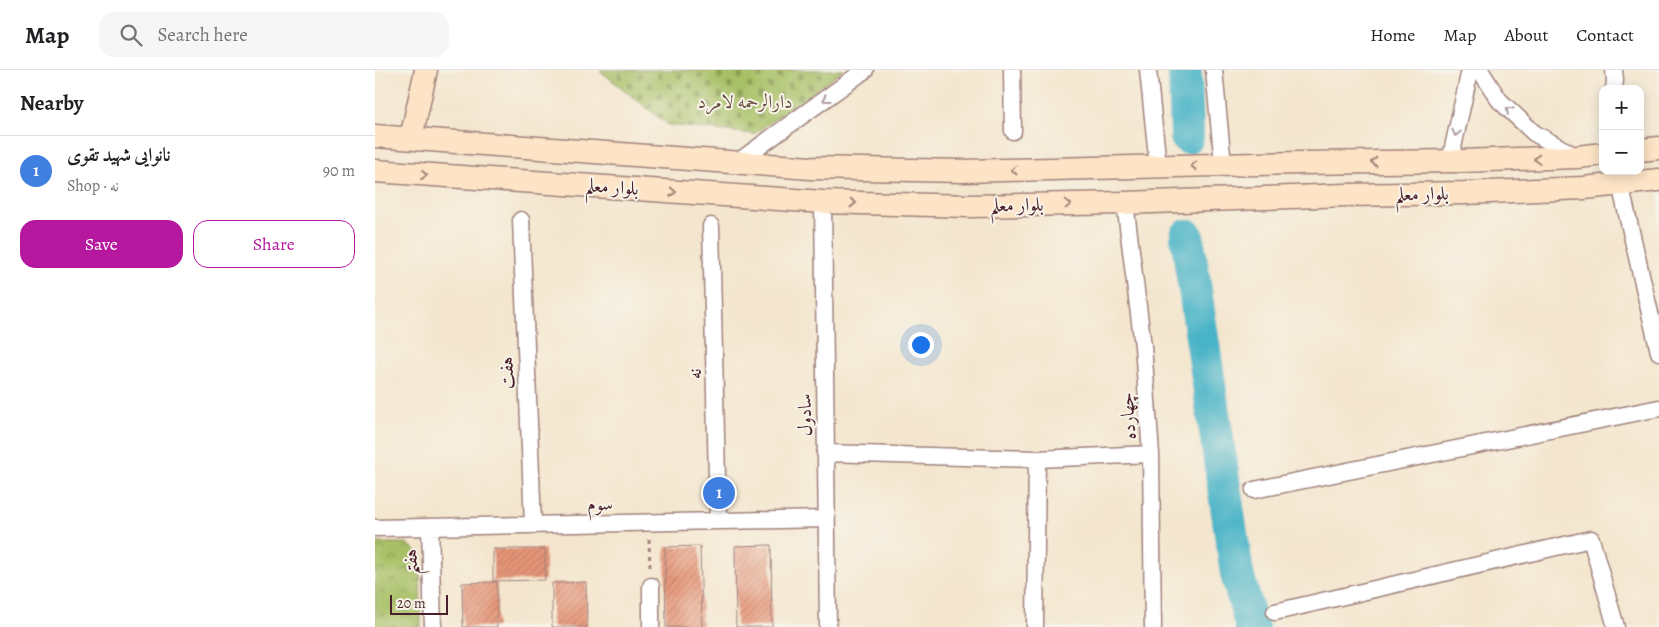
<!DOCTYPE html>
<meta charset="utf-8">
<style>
:root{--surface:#fff;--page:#f6f6f6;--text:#202124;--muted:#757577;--line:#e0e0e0;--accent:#b5179e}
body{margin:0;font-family:Alegreya,Amiri,serif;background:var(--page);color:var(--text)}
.controls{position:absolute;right:15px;top:15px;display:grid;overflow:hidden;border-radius:10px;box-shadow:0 2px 12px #0003}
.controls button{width:45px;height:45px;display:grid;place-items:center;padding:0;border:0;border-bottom:1px solid var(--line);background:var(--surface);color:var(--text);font:25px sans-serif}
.scale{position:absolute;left:15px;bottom:12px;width:58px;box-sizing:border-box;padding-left:5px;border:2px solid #4a1f2b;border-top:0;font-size:14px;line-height:18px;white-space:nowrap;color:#4a1f2b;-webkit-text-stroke:4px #f7f3e8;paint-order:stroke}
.you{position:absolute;left:545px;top:274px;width:18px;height:18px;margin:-12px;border:4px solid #fff;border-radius:50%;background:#1a73e8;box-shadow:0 0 0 8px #1a73e833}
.badge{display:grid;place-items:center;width:32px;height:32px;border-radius:50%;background:var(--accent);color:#fff;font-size:16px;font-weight:700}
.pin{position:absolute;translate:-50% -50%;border:2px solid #fff;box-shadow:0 1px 5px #0006}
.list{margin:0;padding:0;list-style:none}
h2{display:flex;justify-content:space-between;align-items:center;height:65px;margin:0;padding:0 20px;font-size:21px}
h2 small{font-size:16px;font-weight:400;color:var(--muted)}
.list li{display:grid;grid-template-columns:32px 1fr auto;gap:15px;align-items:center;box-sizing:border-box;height:70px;padding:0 20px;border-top:1px solid var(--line)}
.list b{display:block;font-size:19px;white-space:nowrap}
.list p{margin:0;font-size:16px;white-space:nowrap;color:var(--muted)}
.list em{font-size:16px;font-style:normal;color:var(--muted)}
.actions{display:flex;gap:10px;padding:15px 20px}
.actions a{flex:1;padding:11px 0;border:1px solid var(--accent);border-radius:15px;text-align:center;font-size:18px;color:var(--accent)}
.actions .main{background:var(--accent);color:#fff}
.icon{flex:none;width:28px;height:28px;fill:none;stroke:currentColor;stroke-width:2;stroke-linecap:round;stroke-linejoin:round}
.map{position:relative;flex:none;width:1284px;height:557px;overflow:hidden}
header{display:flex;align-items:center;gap:30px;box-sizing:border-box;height:70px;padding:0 25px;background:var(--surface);border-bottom:1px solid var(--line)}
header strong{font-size:24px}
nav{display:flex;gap:28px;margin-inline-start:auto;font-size:18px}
.search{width:350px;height:45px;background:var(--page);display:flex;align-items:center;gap:12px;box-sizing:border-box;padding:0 18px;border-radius:15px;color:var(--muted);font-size:19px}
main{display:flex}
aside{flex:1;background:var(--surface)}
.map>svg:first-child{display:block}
.cemetery{fill:url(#cemetery-stones);stroke:#787048}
.park{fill:url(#park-crowns);stroke:#787048}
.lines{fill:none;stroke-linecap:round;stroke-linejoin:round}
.river{stroke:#4ab4c7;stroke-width:34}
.building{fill:url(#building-hatch)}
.street-casing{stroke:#9f827c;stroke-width:19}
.secondary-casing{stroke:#9f827c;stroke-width:25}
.path{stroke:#9f827c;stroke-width:3;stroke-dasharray:4 4;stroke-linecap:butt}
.street{stroke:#fff;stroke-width:16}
.secondary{stroke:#fee4c6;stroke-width:22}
.oneway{stroke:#ae9aa0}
.oneway2{stroke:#a48278}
.labels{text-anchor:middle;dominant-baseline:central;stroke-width:4;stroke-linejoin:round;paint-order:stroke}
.park-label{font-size:19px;fill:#664f3c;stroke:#f7f3e8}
.street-label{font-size:19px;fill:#4a1f2b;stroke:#f7f3e8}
</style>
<header>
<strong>Map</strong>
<div class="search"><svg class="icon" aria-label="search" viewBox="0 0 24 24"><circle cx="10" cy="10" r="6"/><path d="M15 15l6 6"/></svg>Search here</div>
<nav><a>Home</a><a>Map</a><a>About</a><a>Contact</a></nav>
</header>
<main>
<aside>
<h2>Nearby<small></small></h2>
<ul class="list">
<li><span class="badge" style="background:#3f7fe0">1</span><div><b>نانوایی شهید تقوی</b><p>Shop · نه</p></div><em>90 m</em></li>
</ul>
<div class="actions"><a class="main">Save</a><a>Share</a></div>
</aside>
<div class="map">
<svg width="1284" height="557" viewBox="0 0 1284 557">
<defs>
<pattern id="cemetery-stones" width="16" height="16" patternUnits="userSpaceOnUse" patternTransform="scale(1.25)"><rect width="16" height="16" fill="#a7c065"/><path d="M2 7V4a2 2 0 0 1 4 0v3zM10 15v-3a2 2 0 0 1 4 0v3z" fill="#8a9b53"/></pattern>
<pattern id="park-crowns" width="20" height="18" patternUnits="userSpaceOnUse" patternTransform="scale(1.25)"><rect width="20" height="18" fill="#a7c065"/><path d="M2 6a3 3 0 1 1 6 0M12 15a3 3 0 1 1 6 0" fill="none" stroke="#8a9b53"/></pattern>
<pattern id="building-hatch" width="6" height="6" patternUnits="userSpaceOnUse" patternTransform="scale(1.25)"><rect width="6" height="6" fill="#e79678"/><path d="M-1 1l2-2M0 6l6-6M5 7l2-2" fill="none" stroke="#bd7a63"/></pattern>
</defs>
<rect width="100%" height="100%" fill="#f7f3e8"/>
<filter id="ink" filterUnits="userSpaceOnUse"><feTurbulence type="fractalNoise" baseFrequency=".02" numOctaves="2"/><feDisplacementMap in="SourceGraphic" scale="10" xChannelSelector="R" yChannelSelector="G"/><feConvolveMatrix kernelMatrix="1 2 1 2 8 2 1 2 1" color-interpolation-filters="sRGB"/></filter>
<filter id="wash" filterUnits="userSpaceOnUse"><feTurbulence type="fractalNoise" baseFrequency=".0096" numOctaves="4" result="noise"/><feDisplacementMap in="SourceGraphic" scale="20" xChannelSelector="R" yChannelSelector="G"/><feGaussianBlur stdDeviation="1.12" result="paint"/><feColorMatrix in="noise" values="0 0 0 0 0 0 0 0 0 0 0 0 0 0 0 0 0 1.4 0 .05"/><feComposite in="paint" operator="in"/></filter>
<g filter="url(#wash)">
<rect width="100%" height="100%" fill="#f4e6ce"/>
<path class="cemetery" d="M224 0H469L379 64 293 55Z"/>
<path class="park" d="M0 473H32L45 484 46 557H0Z"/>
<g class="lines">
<path class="river" d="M810 0 812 67
M812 166 862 504 877 557"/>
</g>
<g id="blocks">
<path class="building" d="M396 475 397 557H361L360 476Z
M325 476 327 557H291L290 477Z
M118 479H170V510L118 511Z
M122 512V557H88L87 513Z
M211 512 212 557H177V513Z"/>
</g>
</g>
<g filter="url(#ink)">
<use href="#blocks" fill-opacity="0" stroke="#9f827c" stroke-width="1"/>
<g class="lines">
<defs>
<path id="street" d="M637 0 638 61
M773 0 783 96
M839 0 848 95
M1105 0 1124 30 1159 63 1202 87
M1239 19 1240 10 1239 0
M1075 91 1095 0
M363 92 490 0
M1245 114 1284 282
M448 132 453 557
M750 133 768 276 776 384 778 557
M146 150 158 455
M336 156 343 451
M450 383 662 389 776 384
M879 420 1284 338
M55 457 58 557
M0 458 451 449
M276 516V557
M900 542 1216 469 1241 557
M660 557 662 389"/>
<path id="secondary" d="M0 66 436 98 588 101 925 93 1086 91 1202 87 1228 84
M36 68 51 0
M1265 80 1284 78
M0 101 448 132 594 136 750 133 971 125 1090 123 1209 118 1284 110"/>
</defs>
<use href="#street" class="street-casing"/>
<use href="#secondary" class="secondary-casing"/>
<path class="path" d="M274 469 275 500"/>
<use href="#street" class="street"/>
<use href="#secondary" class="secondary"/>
</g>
<defs><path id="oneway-chevron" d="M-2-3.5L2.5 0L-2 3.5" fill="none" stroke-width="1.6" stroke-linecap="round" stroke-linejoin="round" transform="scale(1.25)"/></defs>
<g class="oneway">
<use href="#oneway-chevron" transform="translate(451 29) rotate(144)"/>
<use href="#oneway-chevron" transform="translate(1134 40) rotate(-137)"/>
<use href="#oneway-chevron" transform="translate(1081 63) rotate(103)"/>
</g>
<g class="oneway2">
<use href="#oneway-chevron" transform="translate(1162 89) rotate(178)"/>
<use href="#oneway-chevron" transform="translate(999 92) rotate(179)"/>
<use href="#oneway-chevron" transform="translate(819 96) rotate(179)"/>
<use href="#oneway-chevron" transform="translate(639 100) rotate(179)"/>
<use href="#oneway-chevron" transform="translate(49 105) rotate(4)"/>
<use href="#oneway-chevron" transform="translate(298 122) rotate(4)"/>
<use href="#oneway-chevron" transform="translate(478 133) rotate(1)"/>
<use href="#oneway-chevron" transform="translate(693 134) rotate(-1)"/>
</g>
</g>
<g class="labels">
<g class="park-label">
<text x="370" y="32">دارالرحمه لامرد</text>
</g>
<g class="street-label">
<text transform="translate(237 117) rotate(4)">بلوار معلم</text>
<text transform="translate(1047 124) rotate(-1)">بلوار معلم</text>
<text transform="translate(642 135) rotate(-1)">بلوار معلم</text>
<text transform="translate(132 303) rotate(-92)">هفت</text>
<text transform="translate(320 304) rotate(-91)">نه</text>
<text transform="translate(430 345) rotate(-91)">سادول</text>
<text transform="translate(753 346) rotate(-94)">چهارده</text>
<text transform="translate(225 434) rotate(-1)">سوم</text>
<text transform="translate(36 492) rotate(-92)">هفتم</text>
</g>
</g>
</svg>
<div class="controls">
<button>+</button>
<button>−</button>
</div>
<div class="scale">20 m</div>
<div class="you"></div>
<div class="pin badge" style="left:344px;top:423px;background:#3f7fe0">1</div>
</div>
</main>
